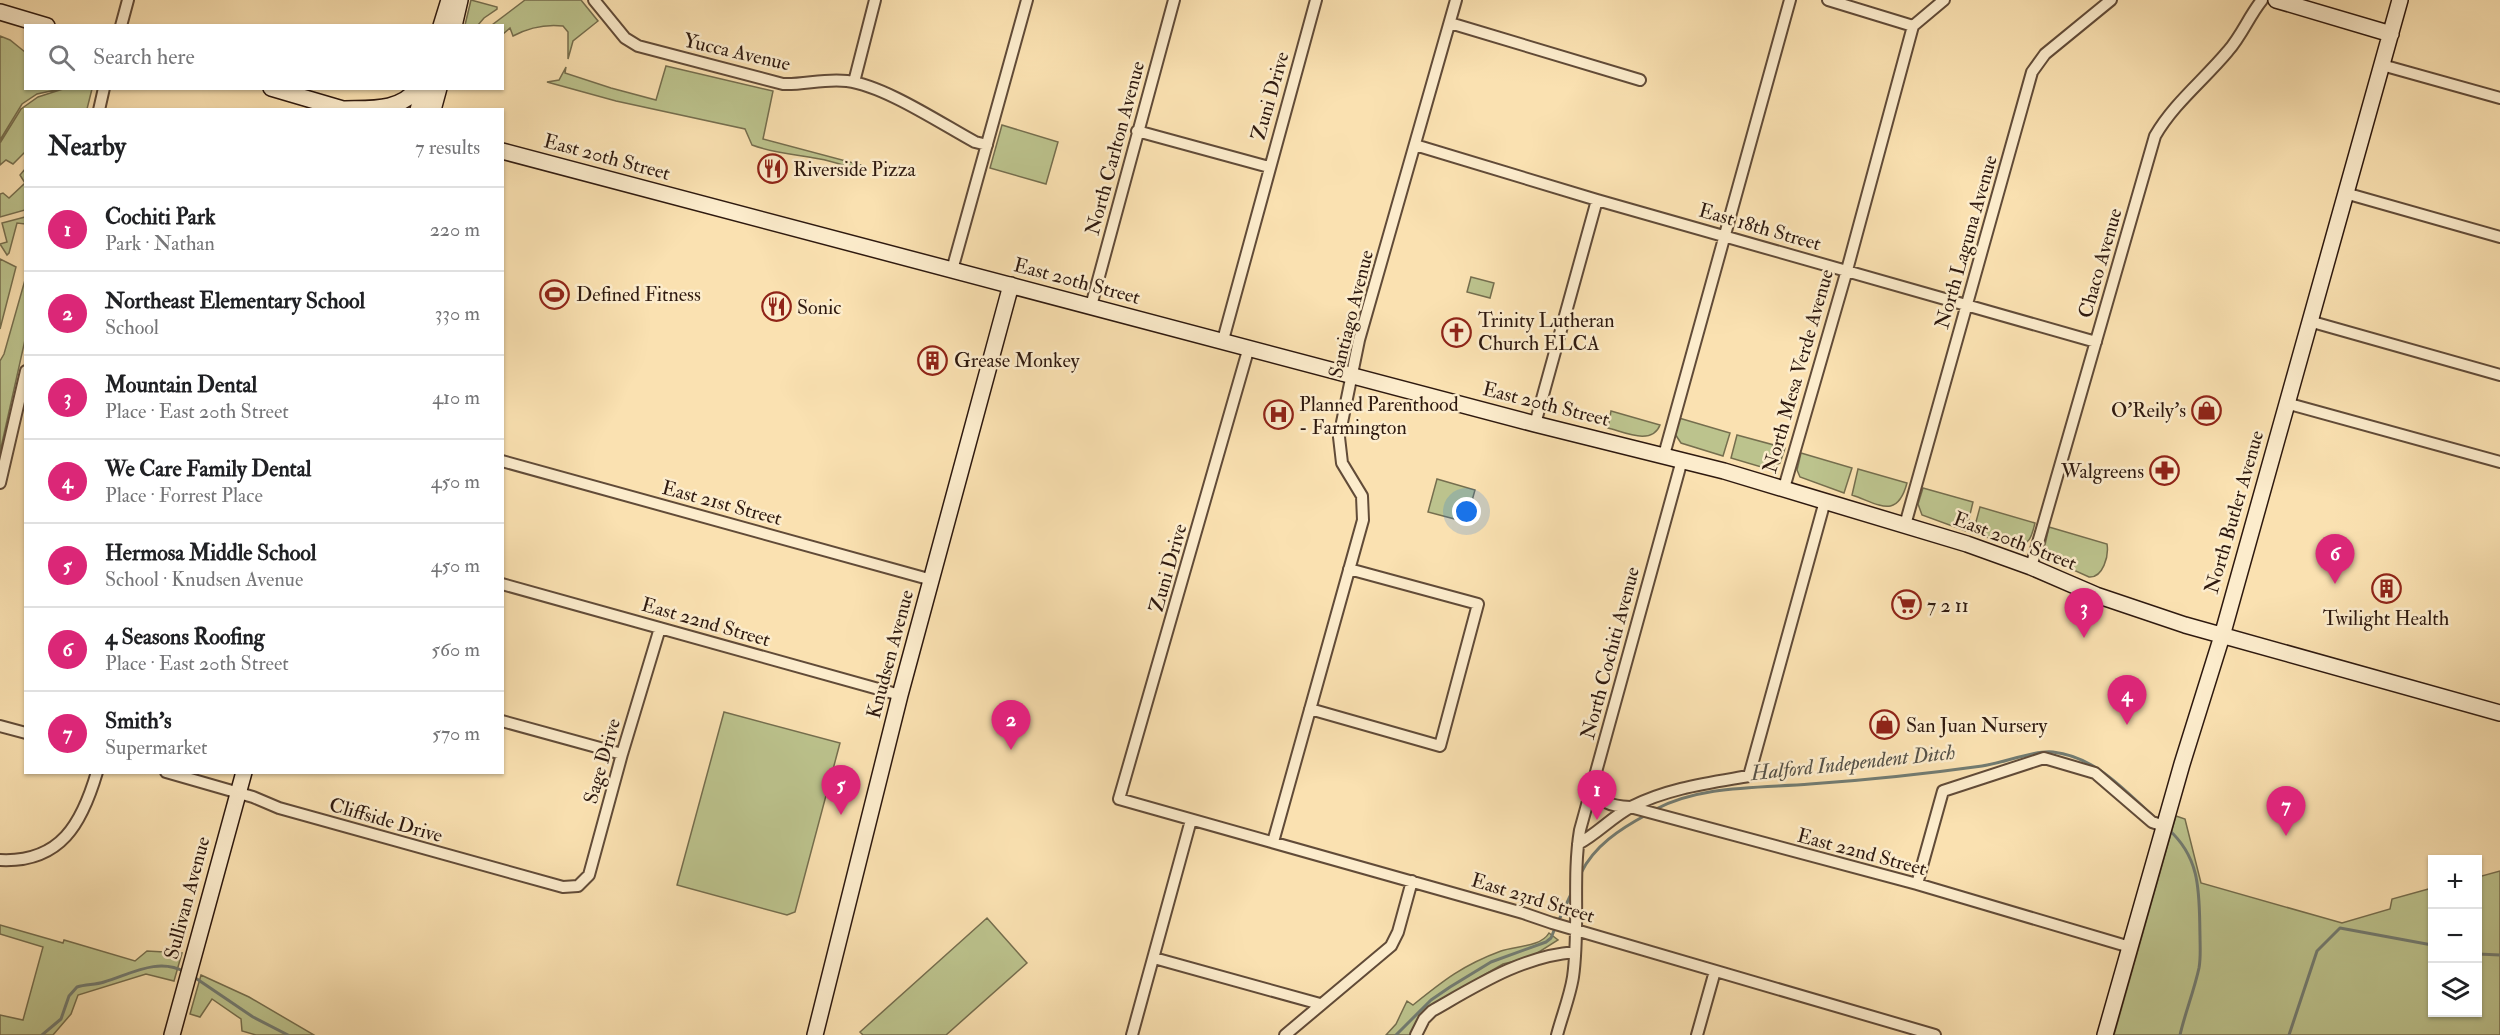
<!DOCTYPE html>
<meta charset="utf-8">
<style>
:root{--surface:#fff;--page:#f2f2f2;--text:#202124;--muted:#757577;--line:#e0e0e0;--accent:#db2777}
body{margin:0;font-family:"IM FELL Double Pica",serif;background:var(--page);color:var(--text)}
.controls{position:absolute;right:18px;bottom:18px;display:grid;overflow:hidden;border-radius:0px;box-shadow:0 2px 4px #0004}
.controls button{width:54px;height:54px;display:grid;place-items:center;padding:0;border:0;border-bottom:2px solid var(--line);background:var(--surface);color:var(--text);font:30px sans-serif}
.you{position:absolute;left:1467px;top:512px;width:21px;height:21px;margin:-15px;border:4px solid #fff;border-radius:50%;background:#1a73e8;box-shadow:0 0 0 9px #1a73e833}
.badge{display:grid;place-items:center;width:39px;height:39px;border-radius:50%;background:var(--accent);color:#fff;font-size:20px;font-weight:700}
.pin{position:absolute;translate:-50% -50px;filter:drop-shadow(0 2px 3px #0008)}
.pin::after{content:'';position:absolute;top:32px;width:21px;height:18px;background:inherit;clip-path:polygon(0 0,100% 0,50% 100%)}
.list{margin:0;padding:0;list-style:none}
h2{display:flex;justify-content:space-between;align-items:center;height:78px;margin:0;padding:0 24px;font-size:26px}
h2 small{font-size:20px;font-weight:400;color:var(--muted)}
.list li{display:grid;grid-template-columns:39px 1fr auto;gap:18px;align-items:center;box-sizing:border-box;height:84px;padding:0 24px;border-top:2px solid var(--line)}
.list b{display:block;font-size:22px;white-space:nowrap}
.list p{margin:0;font-size:20px;white-space:nowrap;color:var(--muted)}
.list em{font-size:20px;font-style:normal;color:var(--muted)}
.icon{flex:none;width:33px;height:33px;fill:none;stroke:currentColor;stroke-width:2;stroke-linecap:round;stroke-linejoin:round}
.map{position:relative;flex:none;width:2500px;height:1035px;overflow:hidden}
.search{position:absolute;background:var(--surface);box-shadow:0 2px 4px #0004;left:24px;top:24px;width:480px;height:66px;display:flex;align-items:center;gap:15px;box-sizing:border-box;padding:0 21px;border-radius:0px;color:var(--muted);font-size:22px}
.panel{position:absolute;background:var(--surface);box-shadow:0 2px 4px #0004;left:24px;top:108px;width:480px;height:666px;border-radius:0px}
.map>svg:first-child{display:block}
.green{fill:#bcc38d;stroke:#756e4e;stroke-width:1.5}
.lines{fill:none;stroke-linecap:round;stroke-linejoin:round}
.stream{stroke:#727b71;stroke-width:3}
.street-casing{stroke:#614b38;stroke-width:14}
.secondary-casing{stroke:#2e190f;stroke-width:18}
.street{stroke:#fceccc;stroke-width:10}
.secondary{stroke:#fceccc;stroke-width:15}
.labels{text-anchor:middle;dominant-baseline:central;stroke-width:5;stroke-linejoin:round;paint-order:stroke}
.street-label{font-size:20px;fill:#2e190f;stroke:#fceccc}
.poi-label{font-size:20px;fill:#2e190f;stroke:#fceccc;text-anchor:start}
.water-label{font-size:21px;font-style:italic;fill:#565248;stroke:#fceccc}
</style>
<div class="map">
<svg width="2500" height="1035" viewBox="0 0 2500 1035">
<rect width="100%" height="100%" fill="#fae1b1"/>
<filter id="stains"><feTurbulence type="fractalNoise" baseFrequency=".00333" numOctaves="4"/><feColorMatrix values="0 0 0 0 .2 0 0 0 0 .09 0 0 0 0 .02 0 0 0 .5 -.17"/></filter>
<radialGradient id="worn" r=".72"><stop offset=".6" stop-color="#630" stop-opacity="0"/><stop offset="1" stop-color="#630" stop-opacity=".3"/></radialGradient>
<path class="green" d="M471 0 497 7V9L484 18 478 25H465Z
M525 0H581L598 21 573 41 568 59V32L563 26C545 24 528 28 513 36L510 28 503 34 502 26 492 25Z
M0 36 10 40 25 52 26 88 60 89 37 94 22 104 0 140Z
M666 66 773 91 763 139 861 165 859 172C826 154 786 158 752 145L745 129 616 101 547 82 559 80 566 67 565 73 611 88 656 100Z
M66 88 92 89 87 109 26 110 25 152 13 164 6 160 0 165V143L21 109 38 97Z
M1002 125 1058 142 1046 184 990 168Z
M25 169V210L0 217V194L3 193 9 198 25 183 20 175Z
M25 217V224L17 223 9 253 7 255 0 244 7 242 2 223Z
M0 259 16 267 0 329Z
M1471 277 1494 283 1490 298 1467 292Z
M25 280V340L0 452V361L4 354Z
M1611 411 1660 425C1652 446 1624 432 1608 428Z
M1679 418 1730 433 1723 456 1681 443 1675 434Z
M1737 435 1785 448 1780 463 1768 469 1731 458Z
M1801 453 1852 468 1844 493 1800 477 1797 470Z
M1858 469 1907 483C1897 520 1879 504 1852 495Z
M1437 479 1475 490 1466 522 1428 512Z
M1923 488 1973 502 1966 531 1922 515 1918 504Z
M1980 507 2035 523C2032 535 2030 546 2015 546L1973 533Z
M2049 527 2107 544C2109 556 2103 578 2089 577L2047 558 2044 549Z
M724 712 840 743 795 912 787 915 677 885Z
M2176 816 2185 819 2201 883 2342 923 2390 909 2392 899 2432 888V1012H2478V877L2500 871V1035H2114Z
M987 918 1027 963 946 1035H863L860 1032Z
M0 925 63 943 64 940 135 961 147 951 182 953 174 981 146 974 78 995 71 1014 53 1035H0V1015L23 1020 43 947 0 934Z
M1549 933 1558 940 1531 957 1503 964 1430 1006 1420 1016 1412 1035H1386L1396 1024 1407 1001 1413 1005C1444 980 1463 965 1501 951 1515 946 1541 947 1549 933Z
M201 975 249 997 314 1035H256L242 1031 241 1019 212 999 200 1017 190 1014Z"/>
<g class="lines">
<path class="stream" d="M1654 810C1700 785 1760 788 1810 784 1868 780 1925 774 1982 766 2003 763 2035 750 2053 752 2096 757 2124 790 2154 817
M2168 829C2202 859 2199 895 2200 936 2200 947 2201 957 2199 968 2194 991 2185 1013 2180 1035
M1581 873C1594 846 1620 829 1646 815
M1558 922 1572 892
M2478 954 2500 955
M194 977 253 1017 288 1035
M42 1035 61 1019 69 996 77 987C86 984 95 985 104 982 131 974 158 957 185 972
M1396 1035 1431 1000 1450 987 1491 962 1546 942 1551 938 1555 928
M2289 1035 2317 951 2340 928 2432 945"/>
<defs>
<path id="street" d="M594 0 625 38 638 46 783 84C804 85 825 78 847 81 885 86 940 123 975 142L987 145
M1828 0 1913 26
M1450 23 1640 80
M121 26 128 0
M2382 65 2500 98
M854 82 875 0
M99 110 104 88
M1137 131 1269 167
M1415 145 1597 200 2096 342
M2345 193 2500 237
M952 270 1027 0
M1091 306 1174 0
M2309 321 2500 375
M1223 340 1316 0
M1249 347 1119 799 1523 913 1552 923 1935 1035
M2286 403 2500 462
M1535 424 1597 200
M1664 455 1790 0
M502 461 932 580
M0 483 26 371
M1784 488 1847 270 1913 26 1944 0
M1905 525 2032 72 2045 54 2111 0
M2031 567 2155 136C2174 103 2204 80 2228 51 2242 35 2249 16 2262 0
M502 584 900 695
M1310 709 1440 746 1478 604 1349 569
M502 721 622 754
M0 726 26 733
M166 772 253 797 279 808 563 887 578 886 589 875 622 754 660 628
M1592 785C1603 804 1609 806 1630 807L1917 884 2130 947
M1273 842 1363 520 1362 496 1342 463 1339 437 1359 340 1456 0
M1578 844C1597 834 1612 817 1631 807 1668 788 1709 783 1749 776L1825 501
M0 860C61 863 82 823 97 772
M1917 884 1943 791 2044 758 2095 773 2152 822 2164 826
M1154 958 1320 1004
M1132 1035 1191 820
M1285 1035 1391 946 1398 932 1412 881
M1416 1035 1424 1019 1432 1011C1476 986 1522 956 1575 952
M1557 1035C1562 1016 1570 996 1573 977 1580 928 1572 878 1580 830L1682 460
M1697 1035 1715 971"/>
<path id="secondary" d="M2276 0 2391 34
M0 12 47 26
M441 26 449 0
M454 26 460 0
M271 88 346 110
M343 109C367 108 401 112 417 88
M418 110 424 88
M433 110 439 88
M502 151 1535 424 1724 471 1967 544 2031 567 2096 595 2185 625 2500 713
M172 1035 244 772
M815 1035 900 695 1011 285
M2105 1035 2182 764 2222 636 2400 0"/>
</defs>
<use href="#street" class="street-casing"/>
<use href="#secondary" class="secondary-casing"/>
<use href="#street" class="street"/>
<use href="#secondary" class="secondary"/>
</g>
<defs>
<symbol id="restaurant-ring" viewBox="-11 -11 22 22"><circle r="9.5" fill="#fceccc" stroke="#8f2418" stroke-width="1.5"/><path d="M-5-6h1v4h1v-4h1v4h1v-4h1v5L-1.5 .5V6h-2V.5L-5-1ZM5-6V6H3V1.5H1.5Q1.5-4 5-6Z" fill="#8f2418"/></symbol>
<symbol id="stadium-ring" viewBox="-11 -11 22 22"><circle r="9.5" fill="#fceccc" stroke="#8f2418" stroke-width="1.5"/><path d="M0-5a6.5 5 0 1 0 0 10a6.5 5 0 1 0 0-10ZM-3.5-1.8h7v3.6h-7Z" fill="#8f2418"/></symbol>
<symbol id="church-ring" viewBox="-11 -11 22 22"><circle r="9.5" fill="#fceccc" stroke="#8f2418" stroke-width="1.5"/><path d="M-1.2-6h2.4v3.5h3.3v2.4h-3.3V6h-2.4V-.1h-3.3v-2.4h3.3Z" fill="#8f2418"/></symbol>
<symbol id="building-ring" viewBox="-11 -11 22 22"><circle r="9.5" fill="#fceccc" stroke="#8f2418" stroke-width="1.5"/><path d="M-4-6H4V6H1V3H-1V6H-4ZM-2.5-4.3h1.7v1.8h-1.7ZM.8-4.3h1.7v1.8H.8ZM-2.5-1h1.7V.8h-1.7ZM.8-1h1.7V.8H.8Z" fill="#8f2418"/></symbol>
<symbol id="shop-ring" viewBox="-11 -11 22 22"><circle r="9.5" fill="#fceccc" stroke="#8f2418" stroke-width="1.5"/><path d="M-5-2.5h2.3a2.7 3.5 0 0 1 5.4 0H5L5.5 6h-11ZM-1.5-2.5h3a1.5 2.3 0 0 0-3 0Z" fill="#8f2418"/></symbol>
<symbol id="hospital-ring" viewBox="-11 -11 22 22"><circle r="9.5" fill="#fceccc" stroke="#8f2418" stroke-width="1.5"/><path d="M-5-5h3v3.5h4V-5h3V5h-3V1.5h-4V5h-3Z" fill="#8f2418"/></symbol>
<symbol id="pharmacy-ring" viewBox="-11 -11 22 22"><circle r="9.5" fill="#fceccc" stroke="#8f2418" stroke-width="1.5"/><path d="M-2-6h4v4h4v4h-4v4h-4v-4h-4v-4h4Z" fill="#8f2418"/></symbol>
<symbol id="supermarket-ring" viewBox="-11 -11 22 22"><circle r="9.5" fill="#fceccc" stroke="#8f2418" stroke-width="1.5"/><path d="M-6-5.5h2.5l.6 2H6L4.5 2H-2.5L-4.4-4H-6ZM-1.5 3.2a1.3 1.3 0 1 0 .1 0ZM3 3.2a1.3 1.3 0 1 0 .1 0Z" fill="#8f2418"/></symbol>
</defs>
<g fill-rule="evenodd">
<use href="#restaurant-ring" x="756" y="152" width="33" height="33"/>
<use href="#stadium-ring" x="538" y="278" width="33" height="33"/>
<use href="#restaurant-ring" x="760" y="290" width="33" height="33"/>
<use href="#church-ring" x="1440" y="316" width="33" height="33"/>
<use href="#building-ring" x="916" y="344" width="33" height="33"/>
<use href="#shop-ring" x="2190" y="394" width="33" height="33"/>
<use href="#hospital-ring" x="1262" y="398" width="33" height="33"/>
<use href="#pharmacy-ring" x="2148" y="454" width="33" height="33"/>
<use href="#building-ring" x="2370" y="572" width="33" height="33"/>
<use href="#supermarket-ring" x="1890" y="588" width="33" height="33"/>
<use href="#shop-ring" x="1868" y="708" width="33" height="33"/>
</g>
<g class="labels">
<g class="street-label">
<text transform="translate(737 52) rotate(13)">Yucca Avenue</text>
<text transform="translate(1270 96) rotate(-74)">Zuni Drive</text>
<text transform="translate(1115 148) rotate(-75)">North Carlton Avenue</text>
<text transform="translate(607 157) rotate(15)">East 20th Street</text>
<text transform="translate(1760 227) rotate(16)">East 18th Street</text>
<text transform="translate(1966 242) rotate(-74)">North Laguna Avenue</text>
<text transform="translate(2100 263) rotate(-74)">Chaco Avenue</text>
<text transform="translate(1077 281) rotate(15)">East 20th Street</text>
<text transform="translate(1351 314) rotate(-76)">Santiago Avenue</text>
<text transform="translate(1798 371) rotate(-74)">North Mesa Verde Avenue</text>
<text transform="translate(1546 404) rotate(14)">East 20th Street</text>
<text transform="translate(722 503) rotate(15)">East 21st Street</text>
<text transform="translate(2234 512) rotate(-74)">North Butler Avenue</text>
<text transform="translate(2015 541) rotate(21)">East 20th Street</text>
<text transform="translate(1168 568) rotate(-74)">Zuni Drive</text>
<text transform="translate(706 622) rotate(16)">East 22nd Street</text>
<text transform="translate(1610 653) rotate(-75)">North Cochiti Avenue</text>
<text transform="translate(890 654) rotate(-75)">Knudsen Avenue</text>
<text transform="translate(602 761) rotate(-74)">Sage Drive</text>
<text transform="translate(386 820) rotate(16)">Cliffside Drive</text>
<text transform="translate(1862 852) rotate(15)">East 22nd Street</text>
<text transform="translate(187 898) rotate(-75)">Sullivan Avenue</text>
<text transform="translate(1533 898) rotate(17)">East 23rd Street</text>
</g>
<g class="poi-label">
<text x="793" y="169">Riverside Pizza</text>
<text x="576" y="294">Defined Fitness</text>
<text x="797" y="307">Sonic</text>
<text x="1478" y="320">Trinity Lutheran<tspan x="1478" dy="23">Church ELCA</tspan></text>
<text x="954" y="360">Grease Monkey</text>
<text x="1299" y="404">Planned Parenthood<tspan x="1299" dy="23">- Farmington</tspan></text>
<text x="2186" y="410" text-anchor="end">O'Reily's</text>
<text x="2144" y="471" text-anchor="end">Walgreens</text>
<text x="1927" y="605">7 2 11</text>
<text x="2386" y="618" text-anchor="middle">Twilight Health</text>
<text x="1906" y="725">San Juan Nursery</text>
</g>
<g class="water-label">
<text transform="translate(1853 763) rotate(-6)">Halford Independent Ditch</text>
</g>
</g>
<rect width="100%" height="100%" filter="url(#stains)"/>
<rect width="100%" height="100%" fill="url(#worn)"/>
</svg>
<div class="controls">
<button>+</button>
<button>−</button>
<button><svg class="icon" aria-label="layers" viewBox="0 0 24 24"><path d="M12 4l9 5-9 5-9-5zM3 14l9 5 9-5"/></svg></button>
</div>
<div class="you"></div>
<div class="pin badge" style="left:1597px;top:820px">1</div>
<div class="pin badge" style="left:1011px;top:750px">2</div>
<div class="pin badge" style="left:2084px;top:638px">3</div>
<div class="pin badge" style="left:2127px;top:725px">4</div>
<div class="pin badge" style="left:841px;top:815px">5</div>
<div class="pin badge" style="left:2335px;top:584px">6</div>
<div class="pin badge" style="left:2286px;top:836px">7</div>
<div class="search"><svg class="icon" aria-label="search" viewBox="0 0 24 24"><circle cx="10" cy="10" r="6"/><path d="M15 15l6 6"/></svg>Search here</div>
<section class="panel">
<h2>Nearby<small>7 results</small></h2>
<ul class="list">
<li><span class="badge">1</span><div><b>Cochiti Park</b><p>Park · Nathan</p></div><em>220 m</em></li>
<li><span class="badge">2</span><div><b>Northeast Elementary School</b><p>School</p></div><em>330 m</em></li>
<li><span class="badge">3</span><div><b>Mountain Dental</b><p>Place · East 20th Street</p></div><em>410 m</em></li>
<li><span class="badge">4</span><div><b>We Care Family Dental</b><p>Place · Forrest Place</p></div><em>450 m</em></li>
<li><span class="badge">5</span><div><b>Hermosa Middle School</b><p>School · Knudsen Avenue</p></div><em>450 m</em></li>
<li><span class="badge">6</span><div><b>4 Seasons Roofing</b><p>Place · East 20th Street</p></div><em>560 m</em></li>
<li><span class="badge">7</span><div><b>Smith's</b><p>Supermarket</p></div><em>570 m</em></li>
</ul>
</section>
</div>
